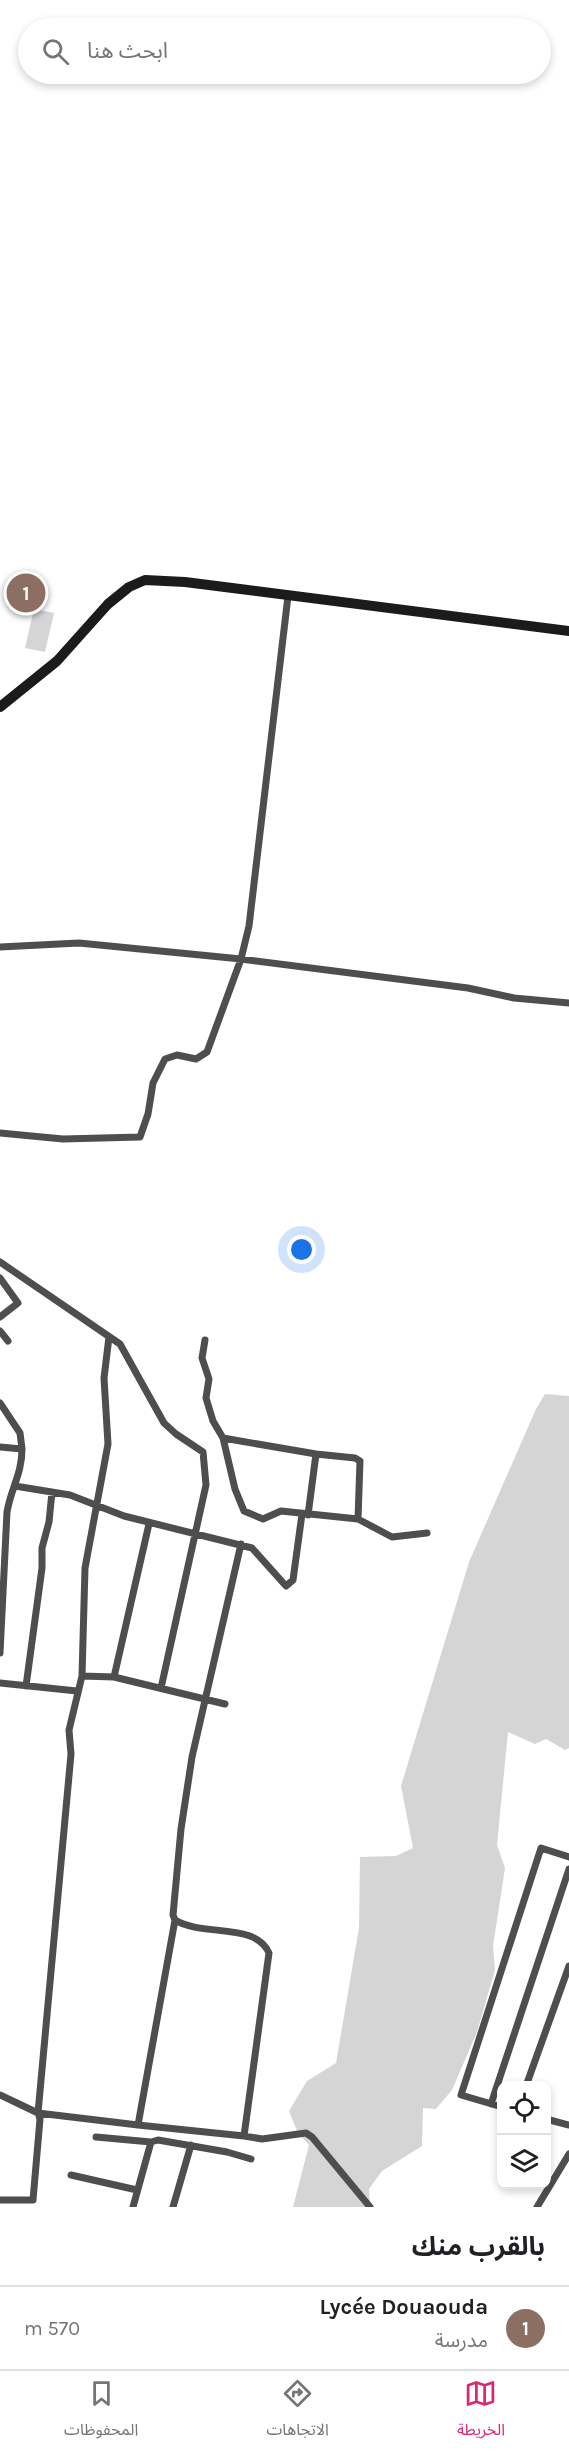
<!DOCTYPE html>
<html lang="ar">
<meta charset="utf-8">
<style>
:root{--surface:#fff;--page:#f6f6f6;--text:#202124;--muted:#757577;--line:#e0e0e0;--accent:#db2777}
body{margin:0;font-family:Karla,"Noto Sans Arabic",sans-serif;background:var(--page);color:var(--text);direction:rtl}
.controls{position:absolute;right:18px;bottom:18px;display:grid;overflow:hidden;border-radius:12px;box-shadow:0 3px 9px #0003}
.controls button{width:54px;height:54px;display:grid;place-items:center;padding:0;border:0;border-bottom:2px solid var(--line);background:var(--surface);color:var(--text);font:30px sans-serif}
.you{position:absolute;left:302px;top:1250px;width:21px;height:21px;margin:-15px;border:4px solid #fff;border-radius:50%;background:#1a73e8;box-shadow:0 0 0 9px #1a73e833}
.badge{display:grid;place-items:center;width:39px;height:39px;border-radius:50%;background:var(--accent);color:#fff;font-size:20px;font-weight:700}
.pin{position:absolute;translate:-50% -50%;border:3px solid #fff;box-shadow:0 2px 6px #0006}
.list{margin:0;padding:0;list-style:none}
h2{display:flex;justify-content:space-between;align-items:center;height:78px;margin:0;padding:0 24px;font-size:26px}
h2 small{font-size:20px;font-weight:400;color:var(--muted)}
.list li{display:grid;grid-template-columns:39px 1fr auto;gap:18px;align-items:center;box-sizing:border-box;height:84px;padding:0 24px;border-top:2px solid var(--line)}
.list b{display:block;font-size:22px;white-space:nowrap}
.list p{margin:0;font-size:20px;white-space:nowrap;color:var(--muted)}
.list em{font-size:20px;font-style:normal;color:var(--muted)}
.icon{flex:none;width:33px;height:33px;fill:none;stroke:currentColor;stroke-width:2;stroke-linecap:round;stroke-linejoin:round}
.map{position:relative;flex:none;width:569px;height:2207px;overflow:hidden;direction:ltr}
.search{position:absolute;background:var(--surface);box-shadow:0 3px 9px #0003;left:18px;right:18px;top:18px;height:66px;display:flex;align-items:center;gap:15px;box-sizing:border-box;padding:0 21px;border-radius:33px;color:var(--muted);font-size:22px}
.sheet{height:162px;background:var(--surface)}
nav{display:flex;justify-content:space-around;align-items:center;box-sizing:border-box;height:84px;border-top:2px solid var(--line);background:var(--surface);font-size:16px;color:var(--muted)}
nav a{display:grid;justify-items:center;gap:3px}
nav .on{color:var(--accent)}
.map>svg:first-child{display:block}
.green{fill:#d5d5d5}
.lines{fill:none;stroke-linecap:round;stroke-linejoin:round}
.street{stroke:#4e4e4e;stroke-width:7}
.secondary{stroke:#1b1b1b;stroke-width:10}
</style>
<div class="map">
<svg width="569" height="2207" viewBox="0 0 569 2207">
<rect width="100%" height="100%" fill="#fff"/>
<path class="green" d="M34 609 54 613 45 652 25 648Z
M545 1394 569 1396V1748L565 1750 546 1739 535 1744 508 1732 497 1845 505 1868 493 1946 495 1970 477 2032 452 2090 436 2109 423 2108 422 2146 382 2171 369 2189 370 2207H293L309 2145 298 2133 289 2111 307 2081 336 2063 359 1928 360 1857 396 1856 413 1848 401 1786 469 1562 536 1409Z"/>
<g class="lines">
<path class="street" d="M0 947 79 943 241 959 468 988 514 998 569 1003
M0 1133 63 1139 140 1137 148 1114 153 1083 165 1059 177 1055 196 1059 207 1052 241 959 249 926 288 596
M0 1262 120 1344 164 1423 176 1434 203 1452 206 1485 161 1688
M0 1278 18 1303 0 1317
M0 1331 8 1341
M109 1337 104 1378 108 1444 85 1568 82 1676 69 1730 71 1754 38 2113 138 2125 175 1920
M205 1340 202 1358 209 1379 206 1398 213 1421 223 1438 235 1489 244 1511 263 1519 281 1511 358 1519 392 1537 427 1533
M0 1403 20 1433 22 1449
M223 1438 316 1454 355 1458 360 1461 358 1519
M0 1447 22 1449C22 1474 11 1488 7 1512L0 1653
M15 1486 70 1495 124 1516 252 1548 286 1586 293 1580 302 1514
M308 1515 316 1454
M241 1544 192 1757 181 1829 173 1915 175 1920C202 1937 256 1922 269 1953L244 2136 262 2139 306 2133 312 2137 370 2207
M82 1676 114 1677 225 1704
M114 1677 149 1524
M0 1683 77 1691
M26 1686 42 1568V1548L49 1522 52 1492
M526 2086 569 1966
M0 2095 38 2113 40 2119 33 2200H0
M491 2104 569 1869
M502 2107 461 2095 541 1848 569 1857
M546 2119 569 2125
M138 2125 244 2136
M96 2137 151 2142 158 2140 227 2152 251 2159
M71 2175 137 2190
M133 2207 151 2142
M173 2207 191 2145
M537 2207 569 2154"/>
<path class="secondary" d="M0 707 57 661 108 604 129 587 145 580 185 582 569 631"/>
</g>
</svg>
<div class="controls">
<button><svg class="icon" aria-label="locate" viewBox="0 0 24 24"><circle cx="12" cy="12" r="6"/><path d="M12 2v4M12 18v4M2 12h4M18 12h4"/></svg></button>
<button><svg class="icon" aria-label="layers" viewBox="0 0 24 24"><path d="M12 4l9 5-9 5-9-5zM3 14l9 5 9-5"/></svg></button>
</div>
<div class="you"></div>
<div class="pin badge" style="left:26px;top:593px;background:#8d6e63">1</div>
<div class="search"><svg class="icon" aria-label="search" viewBox="0 0 24 24"><circle cx="10" cy="10" r="6"/><path d="M15 15l6 6"/></svg>ابحث هنا</div>
</div>
<section class="sheet">
<h2>بالقرب منك<small></small></h2>
<ul class="list">
<li><span class="badge" style="background:#8d6e63">1</span><div><b>Lycée Douaouda</b><p>مدرسة</p></div><em>570 m</em></li>
</ul>
</section>
<nav>
<a class="on"><svg class="icon" aria-label="map" viewBox="0 0 24 24"><path d="M3 6l6-2 6 2 6-2v14l-6 2-6-2-6 2zM9 4v14M15 6v14"/></svg>الخريطة</a>
<a><svg class="icon" aria-label="directions" viewBox="0 0 24 24"><path d="M12 3l9 9-9 9-9-9zM9 14v-3h6M13 9l2 2-2 2"/></svg>الاتجاهات</a>
<a><svg class="icon" aria-label="saved" viewBox="0 0 24 24"><path d="M7 4h10v16l-5-4-5 4z"/></svg>المحفوظات</a>
</nav>
